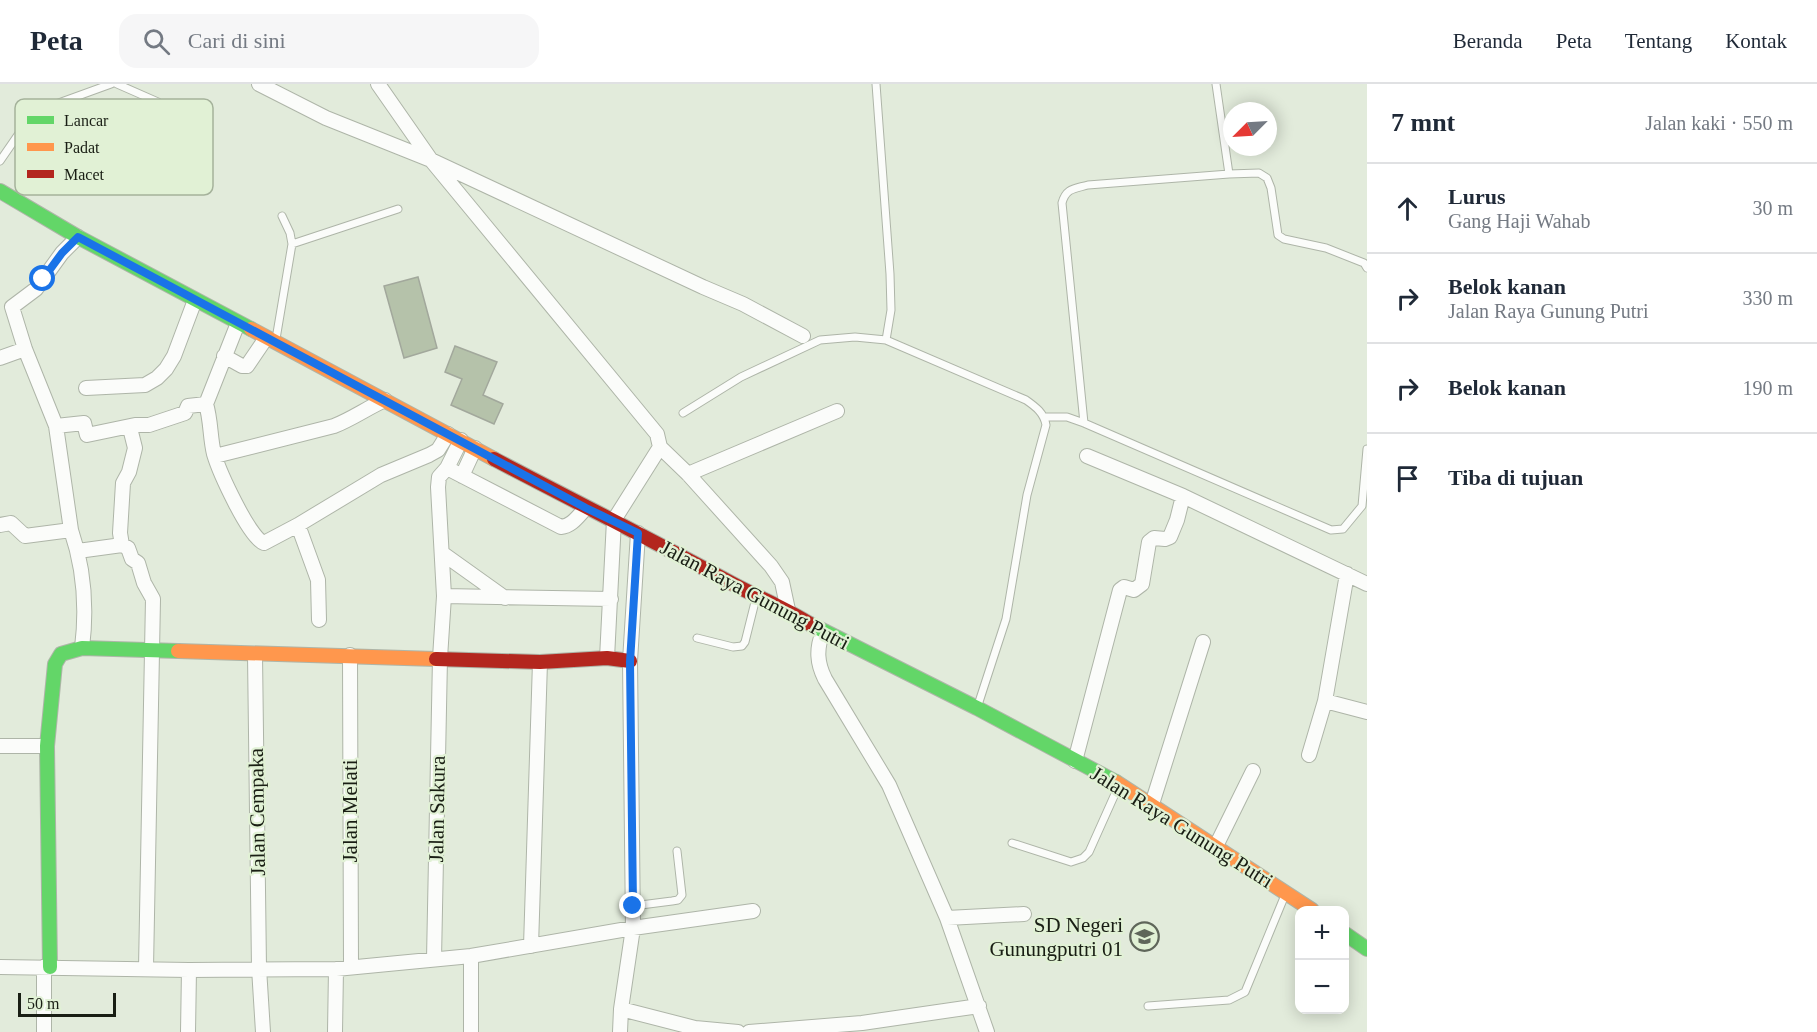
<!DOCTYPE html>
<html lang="id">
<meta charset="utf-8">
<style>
:root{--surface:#fff;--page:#f6f6f7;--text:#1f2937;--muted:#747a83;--line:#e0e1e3}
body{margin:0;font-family:Georgia,serif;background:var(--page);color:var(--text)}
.controls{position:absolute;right:18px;bottom:18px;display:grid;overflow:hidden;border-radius:12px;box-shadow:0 3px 15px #0003}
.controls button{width:54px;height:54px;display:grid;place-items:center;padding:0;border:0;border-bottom:2px solid var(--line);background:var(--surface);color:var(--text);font:30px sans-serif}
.compass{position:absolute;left:1223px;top:18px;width:54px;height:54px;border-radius:50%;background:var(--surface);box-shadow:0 3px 15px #0003;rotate:246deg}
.scale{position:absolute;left:18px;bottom:15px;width:98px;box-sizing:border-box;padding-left:6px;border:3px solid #191e14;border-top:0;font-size:16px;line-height:21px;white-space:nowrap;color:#191e14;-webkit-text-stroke:4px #e1f1d5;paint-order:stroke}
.stop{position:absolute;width:18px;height:18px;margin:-14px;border:4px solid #1a73e8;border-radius:50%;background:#fff}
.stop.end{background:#1a73e8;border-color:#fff;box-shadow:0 2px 6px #0008}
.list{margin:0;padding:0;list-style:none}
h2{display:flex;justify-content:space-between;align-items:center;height:78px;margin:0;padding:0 24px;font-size:26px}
h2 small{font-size:20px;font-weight:400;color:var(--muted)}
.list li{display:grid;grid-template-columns:39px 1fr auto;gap:18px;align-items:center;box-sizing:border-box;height:90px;padding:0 24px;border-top:2px solid var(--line)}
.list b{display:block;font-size:22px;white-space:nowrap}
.list p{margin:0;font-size:20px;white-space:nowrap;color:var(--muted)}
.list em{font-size:20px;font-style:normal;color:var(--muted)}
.icon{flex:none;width:33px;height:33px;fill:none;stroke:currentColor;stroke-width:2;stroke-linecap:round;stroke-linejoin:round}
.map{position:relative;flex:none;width:1367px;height:948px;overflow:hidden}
header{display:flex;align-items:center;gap:36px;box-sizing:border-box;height:84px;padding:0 30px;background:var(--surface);border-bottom:2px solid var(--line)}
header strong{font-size:28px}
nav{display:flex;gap:33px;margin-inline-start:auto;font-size:21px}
.search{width:420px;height:54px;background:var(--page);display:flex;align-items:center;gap:15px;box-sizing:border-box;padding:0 21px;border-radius:18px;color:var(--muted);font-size:22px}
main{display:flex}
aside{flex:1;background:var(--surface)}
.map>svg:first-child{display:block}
.building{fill:#b5c2aa;stroke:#a2a89c;stroke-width:1.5}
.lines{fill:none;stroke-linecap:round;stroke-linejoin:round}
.lane-casing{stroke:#aeb5a8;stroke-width:9}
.street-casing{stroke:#aeb5a8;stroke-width:16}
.fast-casing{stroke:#aeb5a8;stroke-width:16}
.slow-casing{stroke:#aeb5a8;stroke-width:16}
.jam-casing{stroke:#aeb5a8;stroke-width:16}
.lane{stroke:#fbfcfa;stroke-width:7}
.street{stroke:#fbfcfa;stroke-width:14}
.fast{stroke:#63d668;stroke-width:14}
.slow{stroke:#ff974d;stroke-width:14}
.jam{stroke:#b3261e;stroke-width:14}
.route{stroke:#1a73e8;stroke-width:8}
.labels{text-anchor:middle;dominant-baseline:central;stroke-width:4.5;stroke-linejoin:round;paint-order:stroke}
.street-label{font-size:21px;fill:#191e14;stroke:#e1f1d5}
.poi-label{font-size:21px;fill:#191e14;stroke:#e1f1d5;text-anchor:end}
.key{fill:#e1f1d5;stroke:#a5b29b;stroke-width:1.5}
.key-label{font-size:16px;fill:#191e14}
</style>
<header>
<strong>Peta</strong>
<div class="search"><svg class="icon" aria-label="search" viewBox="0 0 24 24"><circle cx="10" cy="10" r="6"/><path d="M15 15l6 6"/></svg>Cari di sini</div>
<nav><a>Beranda</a><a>Peta</a><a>Tentang</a><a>Kontak</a></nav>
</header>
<main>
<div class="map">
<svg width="1367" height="948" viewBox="0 0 1367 948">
<rect width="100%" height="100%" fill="#e2ebdb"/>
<path class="building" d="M418 193 437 264 404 274 384 202Z
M455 262 497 278 483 311 503 320 494 340 451 321 462 295 445 288Z"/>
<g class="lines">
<defs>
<path id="lane" d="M117 0 158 18
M876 0 890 190 891 226 886 256
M1216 0 1229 90
M0 77 31 32 42 25 111 0
M292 160 398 125
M276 255 292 160 290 149 282 132
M683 329 741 293 820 256 855 253 886 256 1026 316C1036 323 1044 329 1046 341L1027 411 1006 535 978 621
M1045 333H1067L1084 339 1331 446 1343 445 1362 422 1367 365
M1084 339 1062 119C1066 104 1074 105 1088 101L1229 90 1259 89 1267 94 1271 104 1278 151 1284 155 1326 164 1364 179 1367 184
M697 554 733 563 742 562 745 558 756 514
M1012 759 1071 778 1083 774 1089 768 1119 701
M633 822 672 817 678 816 682 811 677 767
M1148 922 1229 916 1245 908 1285 811"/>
<path id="street" d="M259 0 326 34 431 76 703 203 743 220 803 252
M378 0 431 76 657 350 660 363 688 390 771 482 782 498 788 526
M224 272 242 282H247L266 254
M0 274 25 265
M86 304 145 301 157 294 166 285 174 272 195 216
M206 320 238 239
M56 342 25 265 12 223 36 205 62 169 78 153
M215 372 334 342C352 335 367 324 385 316
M1087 372 1183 412 1367 500
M447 384 461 356
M688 390 837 327
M462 392 475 364
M0 441 11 439 25 452 71 446 56 342 84 339 87 351 135 341H149L185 329 188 322 206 320C211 336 210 354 214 370 219 387 249 454 264 459L298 441 381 391 429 371 438 366 448 350
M298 441 318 496 319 536
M71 446C84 484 87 524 82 564
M122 461 128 464 132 475 138 479 144 499 153 515 146 884
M78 467 122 461 120 449 123 399 129 388 135 364 130 344
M442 469 505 514
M444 512 611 515
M823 548C816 565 817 579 825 595L889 701 947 834 987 948
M255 571 259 884 263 948
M350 571 351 882
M607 574 614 436 660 363
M1325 617 1347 490
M0 662H47
M1309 671 1325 617 1367 628
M1075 677 1120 506 1124 503 1134 506 1142 500 1149 458 1154 454 1165 455 1170 453 1177 436 1183 412
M1152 720 1203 558
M1216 762 1253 687
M947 834 1024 830
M531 862 540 578
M471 872V948
M434 875 440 574 444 512 438 403 439 393 447 384 561 443C572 442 578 432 586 424
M0 883 189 886 336 885 471 872 633 844 753 827
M621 925 695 944 738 948
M44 948V883
M188 948 189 886
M335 948 336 885
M620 948 621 925 633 844 630 577 638 449
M749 948 862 939 979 922"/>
<path id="fast" d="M0 107 78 153 251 245
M810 540 977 624 1116 698
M1344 849 1367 865
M50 883 47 662 55 580 61 570 82 564 178 567"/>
<path id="slow" d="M251 245 494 375
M178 567 436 575
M1116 698 1312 826"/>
<path id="jam" d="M494 375C574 417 654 457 733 500 759 514 785 524 810 540
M436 575 540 578 607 574 630 577"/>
</defs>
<use href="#lane" class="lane-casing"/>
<use href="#street" class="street-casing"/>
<use href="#fast" class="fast-casing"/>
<use href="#slow" class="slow-casing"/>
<use href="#jam" class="jam-casing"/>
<use href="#lane" class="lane"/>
<use href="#street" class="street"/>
<use href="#fast" class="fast"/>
<use href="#slow" class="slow"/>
<use href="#jam" class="jam"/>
</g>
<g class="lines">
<path class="route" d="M43 195 62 169 78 153 586 424 638 449 630 578 633 822"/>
</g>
<defs>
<symbol id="school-ring" viewBox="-11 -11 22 22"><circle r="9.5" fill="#e1f1d5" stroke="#5f665a" stroke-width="1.5"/><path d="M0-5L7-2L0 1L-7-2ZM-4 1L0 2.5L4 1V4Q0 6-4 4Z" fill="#5f665a"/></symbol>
</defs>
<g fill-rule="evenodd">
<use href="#school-ring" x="1128" y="836" width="33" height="33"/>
</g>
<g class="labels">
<g class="street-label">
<text transform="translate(755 511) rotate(28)">Jalan Raya Gunung Putri</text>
<text transform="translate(437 725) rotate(-89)">Jalan Sakura</text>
<text transform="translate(350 727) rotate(-90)">Jalan Melati</text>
<text transform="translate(257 728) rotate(-91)">Jalan Cempaka</text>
<text transform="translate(1182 743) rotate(32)">Jalan Raya Gunung Putri</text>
</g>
<g class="poi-label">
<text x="1123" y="841">SD Negeri<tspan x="1123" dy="24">Gunungputri 01</tspan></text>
</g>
</g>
<rect x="15" y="15" width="198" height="96" rx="9" class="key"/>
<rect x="27" y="32" width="27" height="8" fill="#63d668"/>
<rect x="27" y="59" width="27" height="8" fill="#ff974d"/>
<rect x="27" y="86" width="27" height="8" fill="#b3261e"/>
<g class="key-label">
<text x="64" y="42">Lancar</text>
<text x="64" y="69">Padat</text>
<text x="64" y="96">Macet</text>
</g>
</svg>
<div class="controls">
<button>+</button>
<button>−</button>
</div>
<svg class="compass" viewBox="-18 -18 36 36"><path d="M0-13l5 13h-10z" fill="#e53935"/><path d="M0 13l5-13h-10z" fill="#747a83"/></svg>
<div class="scale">50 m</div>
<div class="stop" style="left:43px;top:195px"></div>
<div class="stop end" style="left:633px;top:822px"></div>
</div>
<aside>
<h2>7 mnt<small>Jalan kaki · 550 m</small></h2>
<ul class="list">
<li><svg class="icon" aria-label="ahead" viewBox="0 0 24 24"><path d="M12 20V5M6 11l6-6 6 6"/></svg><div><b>Lurus</b><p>Gang Haji Wahab</p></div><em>30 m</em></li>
<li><svg class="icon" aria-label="right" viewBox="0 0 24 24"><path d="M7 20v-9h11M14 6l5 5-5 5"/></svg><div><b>Belok kanan</b><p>Jalan Raya Gunung Putri</p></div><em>330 m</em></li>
<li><svg class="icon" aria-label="right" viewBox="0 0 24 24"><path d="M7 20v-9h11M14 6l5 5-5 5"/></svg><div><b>Belok kanan</b></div><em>190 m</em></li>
<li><svg class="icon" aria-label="arrive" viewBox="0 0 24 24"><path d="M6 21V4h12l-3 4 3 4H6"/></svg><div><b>Tiba di tujuan</b></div></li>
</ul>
</aside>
</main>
